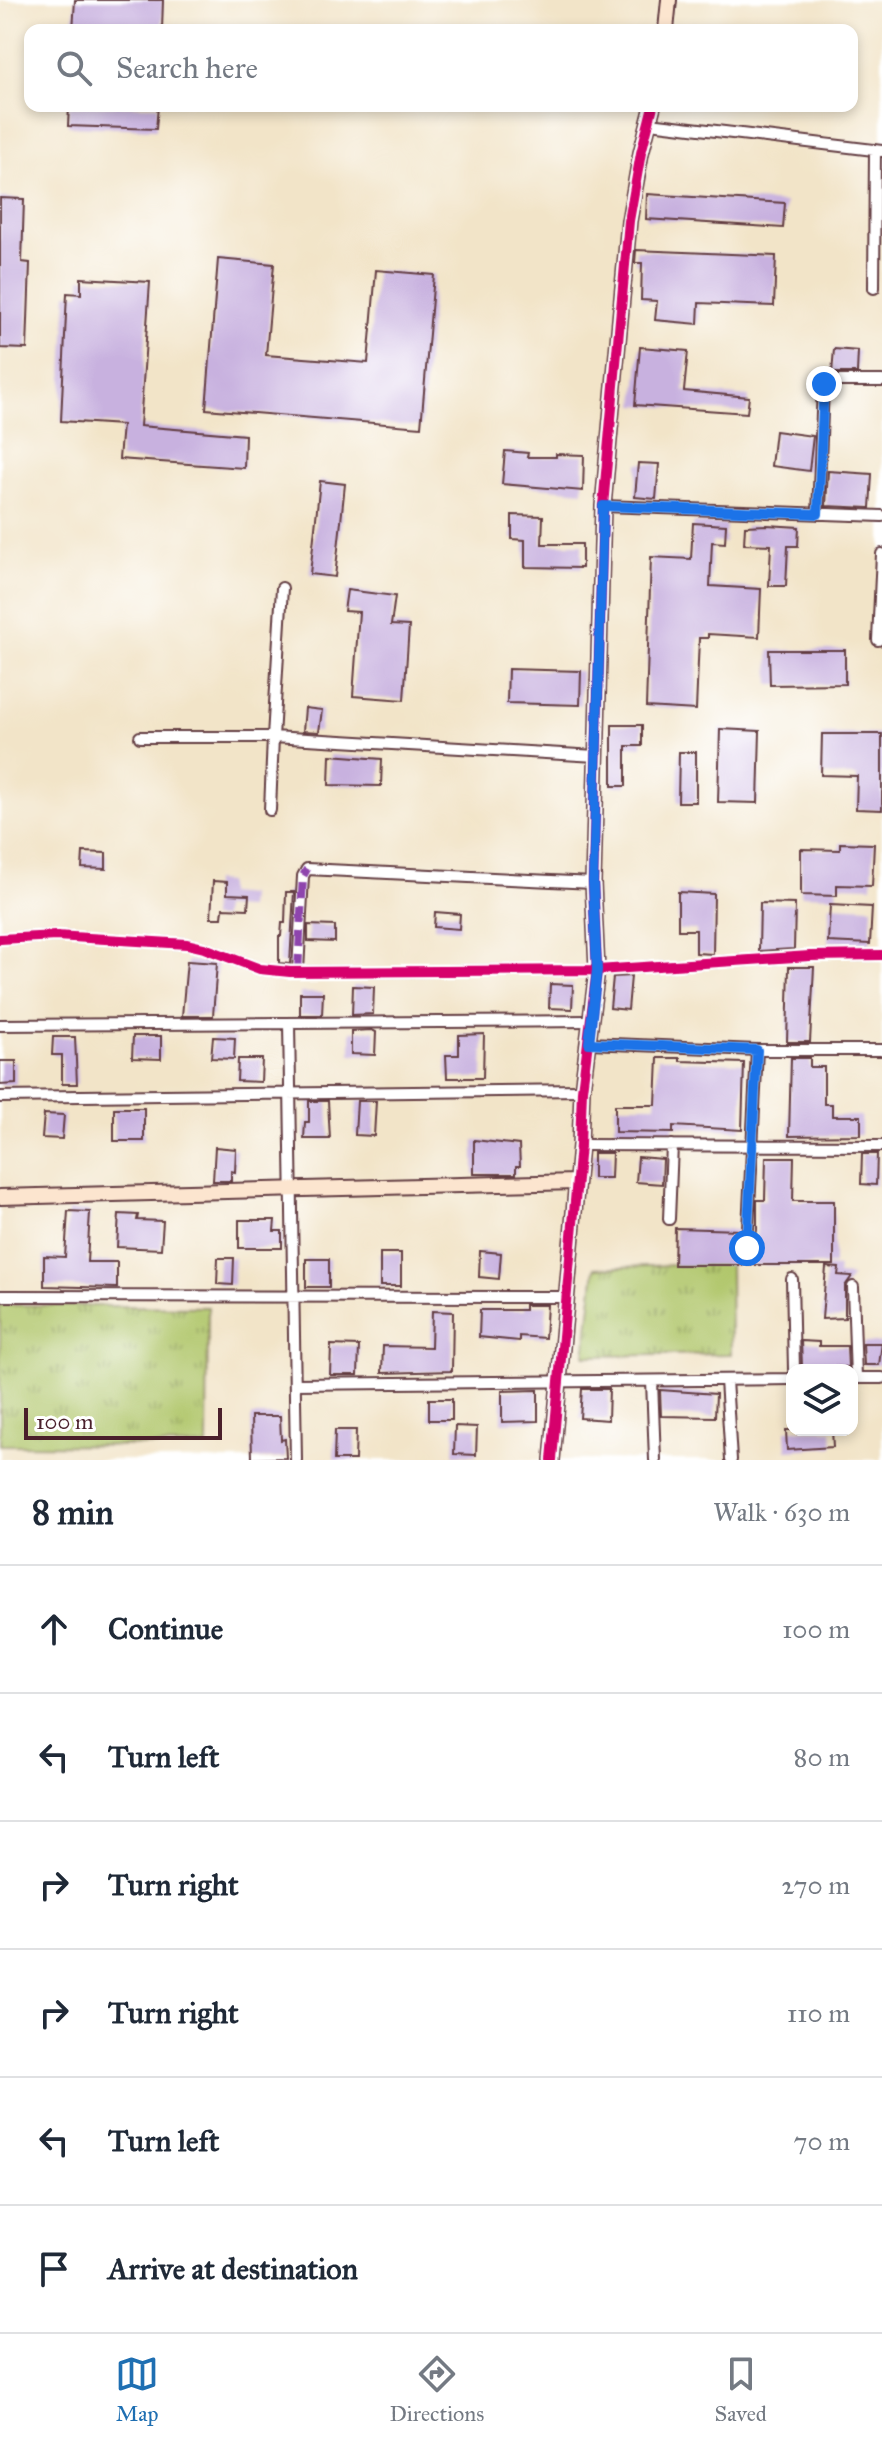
<!DOCTYPE html>
<meta charset="utf-8">
<style>
:root{--surface:#fff;--page:#f6f6f7;--text:#1f2937;--muted:#747a83;--line:#e0e1e3;--accent:#1f6fb2}
body{margin:0;font-family:"IM FELL Great Primer",serif;background:var(--page);color:var(--text)}
.controls{position:absolute;right:24px;bottom:24px;display:grid;overflow:hidden;border-radius:16px;box-shadow:0 4px 12px #0003}
.controls button{width:72px;height:72px;display:grid;place-items:center;padding:0;border:0;border-bottom:2px solid var(--line);background:var(--surface);color:var(--text);font:40px sans-serif}
.scale{position:absolute;left:24px;bottom:20px;width:198px;box-sizing:border-box;padding-left:8px;border:4px solid #4a1f2b;border-top:0;font-size:22px;line-height:28px;white-space:nowrap;color:#4a1f2b;-webkit-text-stroke:6px #fff;paint-order:stroke}
.stop{position:absolute;width:24px;height:24px;margin:-18px;border:6px solid #1a73e8;border-radius:50%;background:#fff}
.stop.end{background:#1a73e8;border-color:#fff;box-shadow:0 2px 8px #0008}
.list{margin:0;padding:0;list-style:none}
h2{display:flex;justify-content:space-between;align-items:center;height:104px;margin:0;padding:0 32px;font-size:34px}
h2 small{font-size:26px;font-weight:400;color:var(--muted)}
.list li{display:grid;grid-template-columns:52px 1fr auto;gap:24px;align-items:center;box-sizing:border-box;height:128px;padding:0 32px;border-top:2px solid var(--line)}
.list b{display:block;font-size:30px;white-space:nowrap}
.list em{font-size:26px;font-style:normal;color:var(--muted)}
.icon{flex:none;width:44px;height:44px;fill:none;stroke:currentColor;stroke-width:2;stroke-linecap:round;stroke-linejoin:round}
.map{position:relative;flex:none;width:882px;height:1460px;overflow:hidden}
.search{position:absolute;background:var(--surface);box-shadow:0 4px 12px #0003;left:24px;right:24px;top:24px;height:88px;display:flex;align-items:center;gap:20px;box-sizing:border-box;padding:0 28px;border-radius:16px;color:var(--muted);font-size:30px}
.sheet{height:872px;background:var(--surface)}
nav{display:flex;justify-content:space-around;align-items:center;box-sizing:border-box;height:112px;border-top:2px solid var(--line);background:var(--surface);font-size:22px;color:var(--muted)}
nav a{display:grid;justify-items:center;gap:4px}
nav .on{color:var(--accent)}
.map>svg:first-child{display:block}
.grass{fill:url(#grass-tufts);stroke:#7d724b;stroke-width:2}
.building{fill:#c8b1df}
.lines{fill:none;stroke-linecap:round;stroke-linejoin:round}
.street-casing{stroke:#633d43;stroke-width:14}
.secondary-casing{stroke:#633d43;stroke-width:18}
.street{stroke:#fff;stroke-width:10}
.secondary{stroke:#fce5cf;stroke-width:14}
.quiet{stroke:#8e44ad;stroke-width:8;stroke-dasharray:16 8;stroke-linecap:butt}
.cycleway-casing{stroke:#fff;stroke-width:15}
.cycleway{stroke:#d6006c;stroke-width:10}
.route{stroke:#1a73e8;stroke-width:10}
</style>
<div class="map">
<svg width="882" height="1460" viewBox="0 0 882 1460">
<defs>
<pattern id="grass-tufts" width="24" height="20" patternUnits="userSpaceOnUse" patternTransform="scale(2)"><rect width="24" height="20" fill="#b0c66b"/><path d="M3 7l-1-3M5 7V3M7 7l1-3M15 17l-1-3M17 17v-4M19 17l1-3" fill="none" stroke="#91a058"/></pattern>
</defs>
<rect width="100%" height="100%" fill="#fff"/>
<filter id="ink" filterUnits="userSpaceOnUse"><feTurbulence type="fractalNoise" baseFrequency=".0125" numOctaves="2"/><feDisplacementMap in="SourceGraphic" scale="16" xChannelSelector="R" yChannelSelector="G"/><feConvolveMatrix kernelMatrix="1 2 1 2 8 2 1 2 1" color-interpolation-filters="sRGB"/></filter>
<filter id="wash" filterUnits="userSpaceOnUse"><feTurbulence type="fractalNoise" baseFrequency=".006" numOctaves="4" result="noise"/><feDisplacementMap in="SourceGraphic" scale="32" xChannelSelector="R" yChannelSelector="G"/><feGaussianBlur stdDeviation="1.8" result="paint"/><feColorMatrix in="noise" values="0 0 0 0 0 0 0 0 0 0 0 0 0 0 0 0 0 1.4 0 .05"/><feComposite in="paint" operator="in"/></filter>
<g filter="url(#wash)">
<rect width="100%" height="100%" fill="#f2e4c8"/>
<path class="grass" d="M730 1263 731 1354 585 1356 595 1268Z
M0 1305 208 1307 207 1446 0 1445Z"/>
<g id="blocks">
<path class="building" d="M75 0H163L162 30H73Z
M69 106H158L156 129 68 126Z
M647 194 785 203 783 228 646 219Z
M0 198 24 199 22 262 30 263 27 349 0 348Z
M636 250 776 256 774 306 699 303 698 324 655 320 657 301 641 300 642 263H635Z
M218 259 274 264 266 355 368 363 376 270 434 275 421 427 206 409Z
M81 278 150 282 140 426 245 435 244 468 119 459 122 425 61 421 67 293 81 294Z
M640 347 688 351 684 391 749 397 747 413 635 405Z
M834 349 858 351 857 373H832Z
M775 431 813 436 809 471 771 466Z
M505 451 528 453 527 457H556V454L584 455 583 491 502 484Z
M638 463 659 464 656 499 635 497Z
M828 471 872 474 870 508 826 506Z
M320 481 345 484 335 577 310 574Z
M512 515 543 516 542 544H582V568L525 567V540L512 539Z
M693 523 726 525 725 543 712 542 710 586 761 589 759 637 708 634V638H699L696 710 646 707 651 557 691 559Z
M767 525 799 527 798 546H788L786 586H769L771 545 744 544 745 526Z
M347 590 395 596 391 625 409 626 404 700 353 696 359 612 344 611Z
M769 650H845V684L770 685Z
M508 669 581 671 580 705 507 703Z
M305 708 322 710 319 732 303 731Z
M612 725H642V746H626V786H612Z
M720 729 760 731 758 803 718 802Z
M822 734H882V810L856 809 857 776 821 775Z
M679 752H696V802H678Z
M330 755 382 759 381 786 329 785Z
M840 843 874 844 872 886 837 885V896L801 895V849L840 850Z
M83 852 106 853V869L82 868Z
M213 881 227 882V894L249 895 248 909 223 908 222 918H211Z
M286 892H294L290 964 279 963V936H281L282 923H285Z
M678 892 714 894 713 954 696 953V930H678Z
M760 903 795 904 794 949 759 951Z
M830 905 872 907 870 944 828 942Z
M435 912 460 914 459 929 434 927Z
M308 925 335 926V942L308 941Z
M187 961 217 963 213 1016H182Z
M789 967H814L810 1042H787Z
M631 976 628 1010 610 1008 613 977Z
M550 984 573 985 572 1009 549 1008Z
M353 986 374 987 373 1014 352 1015Z
M300 993H323L322 1015H300Z
M372 1030 376 1032 375 1055 351 1054V1031Z
M484 1034 483 1078H447L446 1055H459V1035Z
M133 1036H161V1059L132 1058Z
M53 1037H75L77 1084H62V1055H52Z
M213 1037 235 1038 234 1059 211 1058Z
M658 1058H680V1061L744 1063 742 1130 673 1126V1133L615 1132V1105H656Z
M791 1058H810V1067H824V1104H832V1116H861V1135L789 1136Z
M238 1059H262L261 1082 237 1081Z
M0 1061H16V1084L0 1085Z
M309 1101H328L330 1139H304L305 1122H309Z
M357 1101H376L374 1136 355 1135Z
M114 1108H144V1141H114Z
M44 1114 64 1115 62 1139 42 1138Z
M474 1140 519 1145 520 1166H516V1174H474Z
M215 1147 236 1149 235 1172 231 1171V1181H213Z
M593 1153H612L611 1178H593Z
M862 1154H877L876 1185 861 1184Z
M638 1157 663 1159 662 1184 636 1182Z
M766 1157H794L793 1201H834V1265H674L675 1228 740 1230V1252L747 1256 753 1253 757 1230V1200H765Z
M68 1211 90 1212 87 1262H117V1288L44 1286V1256L65 1257Z
M119 1214 138 1215 137 1220 163 1221 161 1249 117 1247Z
M239 1220H275L274 1231H282V1248H239Z
M480 1251 501 1253 499 1279 479 1277Z
M380 1253H401V1286H380Z
M218 1258H234L233 1285 217 1284Z
M306 1259H329V1287H306Z
M826 1267 839 1268 838 1275 852 1276 845 1286V1318L822 1319Z
M525 1305H547L545 1338 519 1336V1341L479 1337 480 1310H525Z
M432 1311 453 1312 452 1371 382 1373 383 1346 431 1347Z
M801 1341 819 1342V1346H847L848 1367 802 1366Z
M863 1343H882L879 1365H864Z
M331 1345 359 1346 358 1375H330Z
M582 1389H609L608 1420 580 1418Z
M538 1390V1421L502 1422V1391Z
M660 1390 716 1394 715 1417 661 1416Z
M429 1399H452V1420H429Z
M251 1416H280L281 1440 285 1439 286 1458 252 1459Z
M455 1426 477 1427 476 1455 454 1454Z
M335 1430H356L355 1460H334Z
M786 1430H832L833 1447 787 1450Z"/>
</g>
</g>
<g filter="url(#ink)">
<use href="#blocks" fill-opacity="0" stroke="#633d43" stroke-width="2"/>
<g class="lines">
<defs>
<path id="street" d="M650 123 882 151
M874 288 875 150
M603 506 882 516
M818 514 823 387 828 381H882
M282 588 273 737 596 756
M878 640 882 554
M140 737H273L270 810
M0 939 56 936 187 944 204 948 260 969 290 972 597 970 810 956 882 955
M298 971 303 876 307 869 593 883
M289 1023 296 1460
M0 1025 592 1021
M589 1043 757 1050H882
M0 1097 582 1090
M580 1145 882 1146
M669 1219 672 1145
M747 1248 757 1050
M792 1279 794 1370
M853 1287 856 1378
M0 1296 566 1297
M852 1378H882
M726 1380 731 1460
M652 1381 655 1460
M295 1384 792 1379"/>
<path id="secondary" d="M666 30 669 0
M0 1197 576 1182
M552 1460 580 1145 582 1090 597 970 593 883 603 506 629 221 641 153 653 106"/>
</defs>
<use href="#street" class="street-casing"/>
<use href="#secondary" class="secondary-casing"/>
<use href="#street" class="street"/>
<use href="#secondary" class="secondary"/>
<path class="quiet" d="M298 971 303 876 307 869"/>
<defs>
<path id="cycleway" d="M0 939 56 936 187 944 204 948 260 969 290 972 597 970 810 956 882 955
M552 1460 580 1145 582 1090 597 970 593 883 603 506 629 221 641 153 653 106"/>
</defs>
<use href="#cycleway" class="cycleway-casing"/>
<use href="#cycleway" class="cycleway"/>
</g>
</g>
<g class="lines" filter="url(#ink)">
<path class="route" d="M747 1248 757 1050 589 1043 597 970 593 883 603 506 818 514 824 384"/>
</g>
</svg>
<div class="controls">
<button><svg class="icon" aria-label="layers" viewBox="0 0 24 24"><path d="M12 4l9 5-9 5-9-5zM3 14l9 5 9-5"/></svg></button>
</div>
<div class="scale">100 m</div>
<div class="stop" style="left:747px;top:1248px"></div>
<div class="stop end" style="left:824px;top:384px"></div>
<div class="search"><svg class="icon" aria-label="search" viewBox="0 0 24 24"><circle cx="10" cy="10" r="6"/><path d="M15 15l6 6"/></svg>Search here</div>
</div>
<section class="sheet">
<h2>8 min<small>Walk · 630 m</small></h2>
<ul class="list">
<li><svg class="icon" aria-label="ahead" viewBox="0 0 24 24"><path d="M12 20V5M6 11l6-6 6 6"/></svg><div><b>Continue</b></div><em>100 m</em></li>
<li><svg class="icon" aria-label="left" viewBox="0 0 24 24"><path d="M17 20v-9H6M10 6l-5 5 5 5"/></svg><div><b>Turn left</b></div><em>80 m</em></li>
<li><svg class="icon" aria-label="right" viewBox="0 0 24 24"><path d="M7 20v-9h11M14 6l5 5-5 5"/></svg><div><b>Turn right</b></div><em>270 m</em></li>
<li><svg class="icon" aria-label="right" viewBox="0 0 24 24"><path d="M7 20v-9h11M14 6l5 5-5 5"/></svg><div><b>Turn right</b></div><em>110 m</em></li>
<li><svg class="icon" aria-label="left" viewBox="0 0 24 24"><path d="M17 20v-9H6M10 6l-5 5 5 5"/></svg><div><b>Turn left</b></div><em>70 m</em></li>
<li><svg class="icon" aria-label="arrive" viewBox="0 0 24 24"><path d="M6 21V4h12l-3 4 3 4H6"/></svg><div><b>Arrive at destination</b></div></li>
</ul>
</section>
<nav>
<a class="on"><svg class="icon" aria-label="map" viewBox="0 0 24 24"><path d="M3 6l6-2 6 2 6-2v14l-6 2-6-2-6 2zM9 4v14M15 6v14"/></svg>Map</a>
<a><svg class="icon" aria-label="directions" viewBox="0 0 24 24"><path d="M12 3l9 9-9 9-9-9zM9 14v-3h6M13 9l2 2-2 2"/></svg>Directions</a>
<a><svg class="icon" aria-label="saved" viewBox="0 0 24 24"><path d="M7 4h10v16l-5-4-5 4z"/></svg>Saved</a>
</nav>
